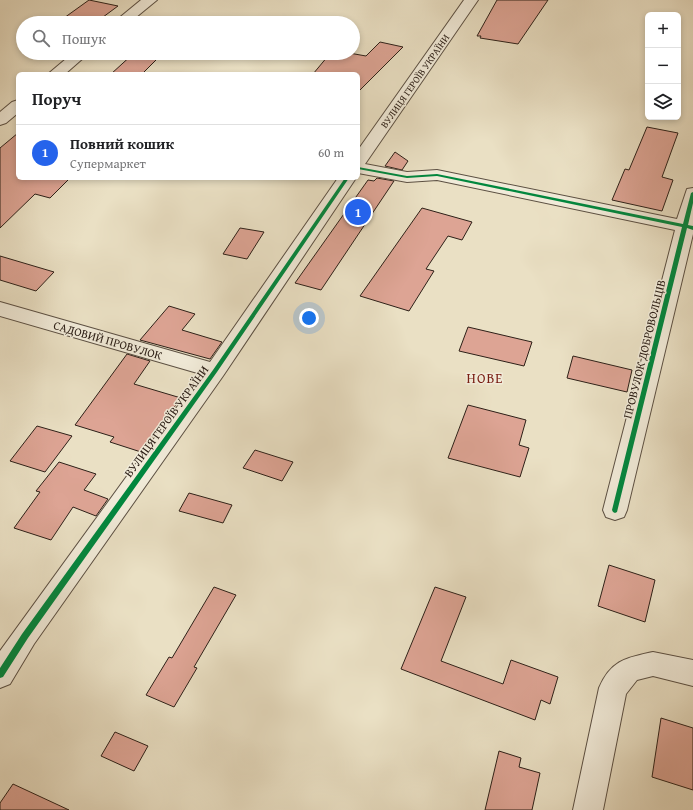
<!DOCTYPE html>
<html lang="uk">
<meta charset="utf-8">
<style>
:root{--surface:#fff;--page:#f2f2f2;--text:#202124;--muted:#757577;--line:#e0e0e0;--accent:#2563eb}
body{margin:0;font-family:"Gentium Book Plus",serif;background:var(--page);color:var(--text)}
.controls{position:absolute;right:12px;top:12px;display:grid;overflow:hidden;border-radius:6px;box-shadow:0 2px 6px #0003}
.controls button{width:36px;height:36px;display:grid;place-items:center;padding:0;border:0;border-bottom:1px solid var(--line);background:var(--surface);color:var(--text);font:20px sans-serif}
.you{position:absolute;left:309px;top:318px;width:14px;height:14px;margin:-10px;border:3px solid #fff;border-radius:50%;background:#1a73e8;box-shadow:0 0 0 6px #1a73e833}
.badge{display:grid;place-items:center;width:26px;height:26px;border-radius:50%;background:var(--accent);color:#fff;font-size:13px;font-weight:700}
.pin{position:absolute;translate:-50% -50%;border:2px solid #fff;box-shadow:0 1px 4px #0006}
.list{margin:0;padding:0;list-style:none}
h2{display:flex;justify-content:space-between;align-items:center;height:52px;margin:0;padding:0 16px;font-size:17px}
h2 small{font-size:13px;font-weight:400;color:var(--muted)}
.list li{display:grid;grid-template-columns:26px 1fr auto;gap:12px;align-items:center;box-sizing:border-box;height:56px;padding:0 16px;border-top:1px solid var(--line)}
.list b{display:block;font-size:15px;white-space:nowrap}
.list p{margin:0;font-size:13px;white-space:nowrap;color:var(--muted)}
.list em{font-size:13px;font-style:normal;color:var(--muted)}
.icon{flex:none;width:22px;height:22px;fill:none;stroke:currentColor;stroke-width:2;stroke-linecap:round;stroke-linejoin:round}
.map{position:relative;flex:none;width:693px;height:810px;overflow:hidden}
.search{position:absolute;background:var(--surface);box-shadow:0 2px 6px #0003;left:16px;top:16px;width:344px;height:44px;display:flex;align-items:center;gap:10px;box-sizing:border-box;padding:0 14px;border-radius:22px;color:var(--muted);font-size:15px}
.panel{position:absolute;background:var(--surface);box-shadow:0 2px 6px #0003;left:16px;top:72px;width:344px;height:108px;border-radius:6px}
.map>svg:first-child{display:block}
.building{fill:#dda494;stroke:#2d2018}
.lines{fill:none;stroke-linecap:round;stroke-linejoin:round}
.minor-casing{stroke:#5c5043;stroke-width:2}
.minor{fill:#f1ebd9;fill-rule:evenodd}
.cycleway-casing{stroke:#f1ebd9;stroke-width:2}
.cycleway{fill:#00873e;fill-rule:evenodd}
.labels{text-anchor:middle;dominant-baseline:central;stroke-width:3;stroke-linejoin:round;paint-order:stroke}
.far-street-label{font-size:10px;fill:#2d2018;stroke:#f1ebd9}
.street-label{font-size:12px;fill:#2d2018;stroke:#f1ebd9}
.quarter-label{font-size:14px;letter-spacing:1px;fill:#7a1f14;stroke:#f1ebd9}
</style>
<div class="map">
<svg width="693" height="810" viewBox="0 0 693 810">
<rect width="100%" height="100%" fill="#eae0c4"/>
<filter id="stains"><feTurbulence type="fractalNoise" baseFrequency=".005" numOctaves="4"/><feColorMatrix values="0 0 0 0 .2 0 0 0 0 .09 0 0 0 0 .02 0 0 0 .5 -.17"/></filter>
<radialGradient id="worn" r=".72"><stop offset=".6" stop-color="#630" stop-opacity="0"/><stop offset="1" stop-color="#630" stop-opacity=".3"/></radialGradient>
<path class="building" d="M89 0 118 6 95 23H57Z
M497 0H548L518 44 480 38 481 36H477Z
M380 42 403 47 358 92V74H313L328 56 337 58 341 53H349L366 56Z
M134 53H163L142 74H111Z
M647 127 678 133 662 177 673 180 662 211 612 200 625 169 629 170Z
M18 133V178H70L50 198 35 194 0 228V148Z
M395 152 408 161 402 170 385 166Z
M377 178 394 181 321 290 295 283 368 180 374 181Z
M422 208 472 222 462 240 448 236 426 269 434 271 409 311 360 296Z
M240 228 264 232 247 259 223 254Z
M0 256 54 272 36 291 0 280Z
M169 306 195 314 182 330 222 342 210 359 140 340Z
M468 327 532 342 524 366 459 351Z
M127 354 150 361 134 384 181 398 141 452 110 442 114 437 75 425Z
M573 356 632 370 627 392 567 378Z
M468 405 526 420 519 445 529 448 520 477 448 458Z
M37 426 72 436 45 472 10 461Z
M255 450 293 462 282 481 243 468Z
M59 462 96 474 84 490 108 499 96 516 73 507 51 540 14 528 40 492 36 491Z
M189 493 232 505 223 523 179 511Z
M609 565 655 580 645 622 598 606Z
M214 587 236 595 194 667 197 668 174 707 146 695 169 657 172 658Z
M435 587 466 597 441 661 503 684 511 660 558 677 550 704 541 700 535 720 401 669Z
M661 718 693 728V790L652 777Z
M115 732 148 746 134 771 101 756Z
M499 751 521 758 519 767 540 773 532 810H485Z
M13 784 69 810H0V803Z"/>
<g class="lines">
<defs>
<path id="minor" d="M141 0H157L129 23H113Z
M464 0H478L365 164 407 172 437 170 677 219 687 189 693 188V234L627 510 624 517 615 520 606 517 603 510 675 230 437 180 407 182 358 173V150Z
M73 53H89L65 74H48Z
M18 100V113L6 123 0 125V112L12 102Z
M338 178H356L223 376 34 644 10 684 0 688V651L201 374 0 316V302L210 362Z
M653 652 693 660V686L653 676 637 680 626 694 603 810H573L599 688C611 660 626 658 653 652Z"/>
</defs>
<use href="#minor" class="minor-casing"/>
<use href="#minor" class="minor"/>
<defs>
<path id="cycleway" d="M358 167 407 176 437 174 683 224 691 193 693 192V203L688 225 693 226V230L687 228 617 512 615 513 613 512 612 510 682 227 437 176 407 178 358 169Z
M345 178H349L217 372 28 638 3 677 0 678V668L22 634 213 370Z"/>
</defs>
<use href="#cycleway" class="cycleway-casing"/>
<use href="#cycleway" class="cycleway"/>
</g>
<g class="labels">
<g class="far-street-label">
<text transform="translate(415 81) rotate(-55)">ВУЛИЦЯ ГЕРОЇВ УКРАЇНИ</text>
</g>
<g class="street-label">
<text transform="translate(108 340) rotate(16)">САДОВИЙ ПРОВУЛОК</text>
<text transform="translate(644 349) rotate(-76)">ПРОВУЛОК ДОБРОВОЛЬЦІВ</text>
<text transform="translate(166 421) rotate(-54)">ВУЛИЦЯ ГЕРОЇВ УКРАЇНИ</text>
</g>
<g class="quarter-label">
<text x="485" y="378">НОВЕ</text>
</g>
</g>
<rect width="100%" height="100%" filter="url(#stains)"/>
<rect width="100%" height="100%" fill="url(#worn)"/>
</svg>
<div class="controls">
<button>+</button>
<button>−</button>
<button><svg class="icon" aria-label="layers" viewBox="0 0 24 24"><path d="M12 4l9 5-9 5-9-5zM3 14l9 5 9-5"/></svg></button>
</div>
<div class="you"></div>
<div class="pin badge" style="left:358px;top:212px">1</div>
<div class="search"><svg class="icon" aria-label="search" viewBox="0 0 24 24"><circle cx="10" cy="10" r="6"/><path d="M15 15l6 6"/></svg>Пошук</div>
<section class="panel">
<h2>Поруч<small></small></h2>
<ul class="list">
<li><span class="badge">1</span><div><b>Повний кошик</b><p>Супермаркет</p></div><em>60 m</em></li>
</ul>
</section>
</div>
